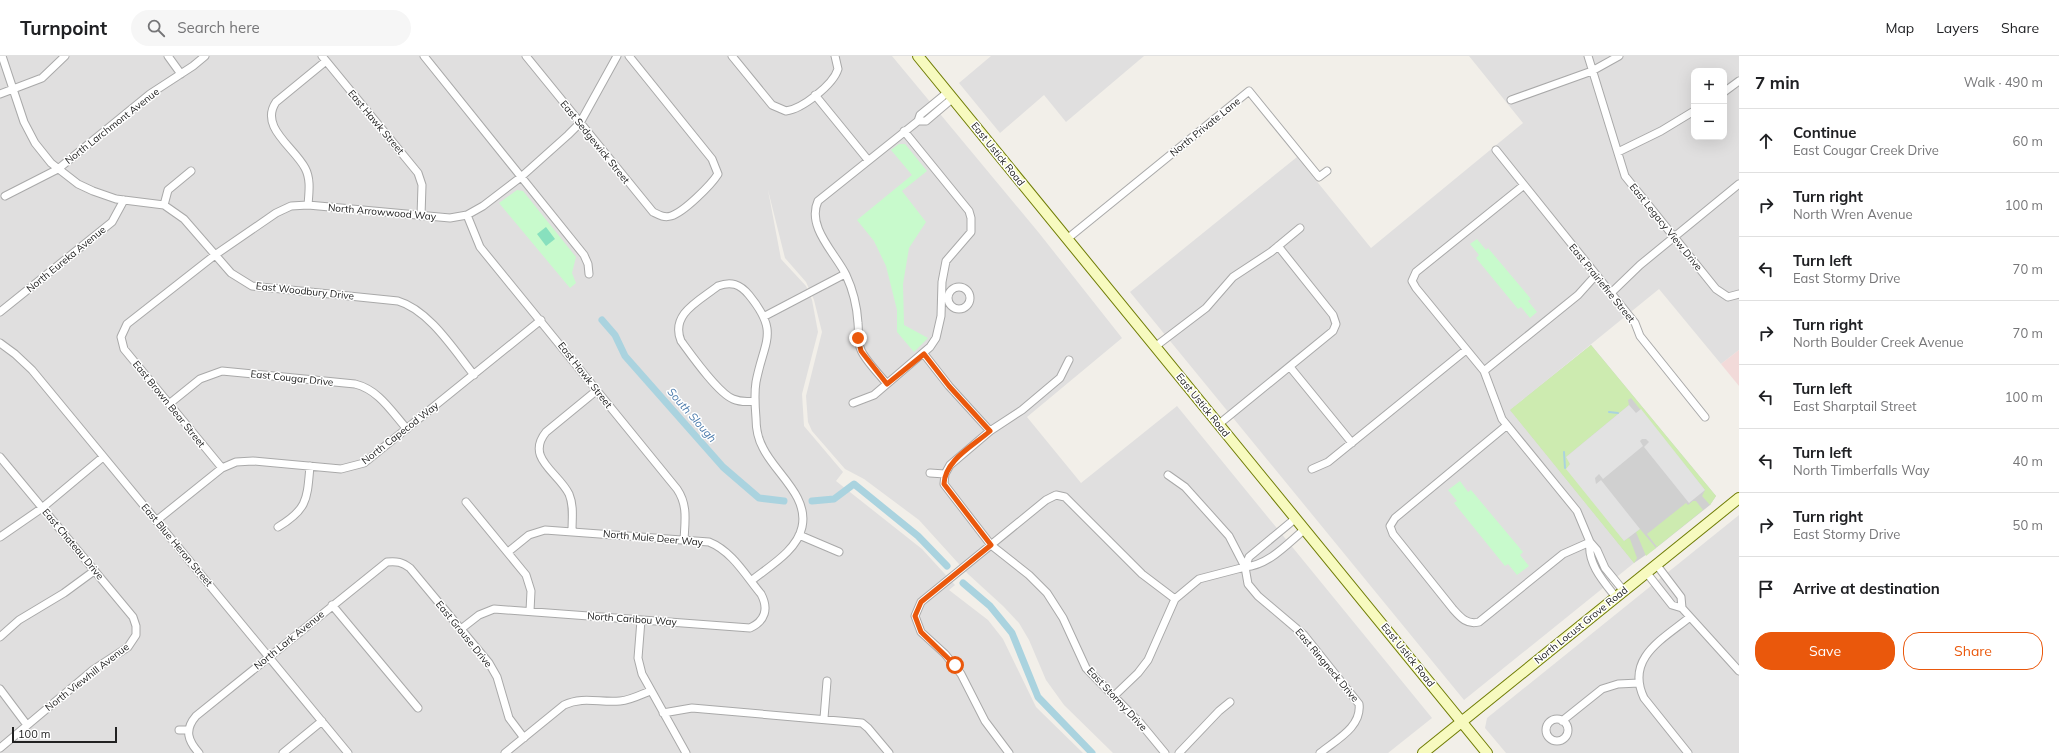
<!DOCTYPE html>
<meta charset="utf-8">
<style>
:root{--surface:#fff;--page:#f6f6f6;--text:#202124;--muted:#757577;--line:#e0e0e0;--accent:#ea580c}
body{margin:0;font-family:Mulish,sans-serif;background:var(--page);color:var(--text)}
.controls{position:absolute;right:12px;top:12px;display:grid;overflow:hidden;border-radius:8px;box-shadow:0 4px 16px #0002}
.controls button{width:36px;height:36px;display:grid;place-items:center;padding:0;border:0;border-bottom:1px solid var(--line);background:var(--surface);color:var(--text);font:20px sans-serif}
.scale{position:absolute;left:12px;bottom:10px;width:105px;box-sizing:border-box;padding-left:4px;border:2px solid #222;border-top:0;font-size:11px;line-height:14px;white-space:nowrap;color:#222;-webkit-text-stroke:3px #fff;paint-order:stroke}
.stop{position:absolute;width:12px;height:12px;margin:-9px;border:3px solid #ea580c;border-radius:50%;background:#fff}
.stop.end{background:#ea580c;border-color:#fff;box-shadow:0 1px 4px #0008}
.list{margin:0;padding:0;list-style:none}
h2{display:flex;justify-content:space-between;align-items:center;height:52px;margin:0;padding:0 16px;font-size:17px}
h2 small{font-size:13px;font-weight:400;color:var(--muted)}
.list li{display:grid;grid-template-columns:26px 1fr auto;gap:12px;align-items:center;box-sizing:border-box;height:64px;padding:0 16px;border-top:1px solid var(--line)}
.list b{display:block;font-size:15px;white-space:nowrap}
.list p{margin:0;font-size:13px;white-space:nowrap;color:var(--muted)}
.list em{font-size:13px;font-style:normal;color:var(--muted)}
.actions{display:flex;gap:8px;padding:12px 16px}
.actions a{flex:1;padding:9px 0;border:1px solid var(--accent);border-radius:16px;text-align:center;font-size:14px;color:var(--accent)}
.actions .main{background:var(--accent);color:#fff}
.icon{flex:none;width:22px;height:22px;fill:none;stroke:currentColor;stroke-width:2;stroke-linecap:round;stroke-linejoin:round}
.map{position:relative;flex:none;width:1739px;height:697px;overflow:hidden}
header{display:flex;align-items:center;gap:24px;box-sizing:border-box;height:56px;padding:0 20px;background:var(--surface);border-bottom:1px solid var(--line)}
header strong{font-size:19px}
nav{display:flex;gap:22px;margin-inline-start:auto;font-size:14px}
.search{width:280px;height:36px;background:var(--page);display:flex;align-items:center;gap:10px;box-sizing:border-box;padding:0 14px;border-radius:22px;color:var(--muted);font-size:15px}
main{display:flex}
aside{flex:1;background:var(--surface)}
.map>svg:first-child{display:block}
.residential{fill:#e0dfdf;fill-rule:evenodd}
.commercial{fill:#f2dad9}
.religious{fill:#d0d0d0}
.grass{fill:#cdebb0}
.park{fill:#c8facc}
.pitch{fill:#88e0be}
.parking{fill:#e2e2e2}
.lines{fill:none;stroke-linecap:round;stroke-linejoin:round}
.stream{stroke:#aad3df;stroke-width:2}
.canal{stroke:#aad3df;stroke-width:7}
.street-casing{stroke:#a9a9a9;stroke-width:9}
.secondary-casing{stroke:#707d05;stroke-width:12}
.street{stroke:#fff;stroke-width:7}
.secondary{stroke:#f7fabf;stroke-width:10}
.route{stroke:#ea580c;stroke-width:5}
.labels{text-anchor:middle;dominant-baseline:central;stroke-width:3;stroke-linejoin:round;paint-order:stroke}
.street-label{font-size:10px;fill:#222;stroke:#fff}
.water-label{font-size:11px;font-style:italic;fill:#4a7aab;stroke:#fff}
</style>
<header>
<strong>Turnpoint</strong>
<div class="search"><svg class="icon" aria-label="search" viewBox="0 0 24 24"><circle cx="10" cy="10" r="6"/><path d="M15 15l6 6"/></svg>Search here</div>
<nav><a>Map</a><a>Layers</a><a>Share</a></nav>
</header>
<main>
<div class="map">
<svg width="1739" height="697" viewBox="0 0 1739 697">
<rect width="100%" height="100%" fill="#f2efe9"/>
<path class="residential" d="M0 0H892L1039 177 1122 282 1027 361 1081 427 1177 350 1432 662 1388 697H1113L1064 649 1046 624 1029 584 1019 567 1003 550 968 518 919 464 864 423 845 413 812 375 808 366 806 340 822 276 814 244 806 226 785 202 768 134 781 203 806 230 812 244 818 276 802 338 804 370 843 416 836 425 922 493 955 529 949 534 988 564 1003 583 1036 651 1083 697H0Z
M991 0H1144L1066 66 1044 39 1000 77 959 27Z
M1469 0H1739V294L1721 308 1659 233 1510 354 1634 507 1464 644 1130 236 1297 101 1371 192 1523 67ZM1694 15H1724V81H1694Z
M1739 459V697H1506L1485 672 1487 662Z"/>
<path class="commercial" d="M1739 294V330L1721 308Z"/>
<path class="religious" d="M1591 289 1716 440 1710 449 1656 492 1634 507 1510 354Z"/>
<path class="grass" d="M1591 289 1716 440 1710 449 1702 440 1705 434 1631 342 1628 344 1629 349 1566 401 1570 406 1569 410 1624 485 1628 482 1630 483 1637 502 1634 507 1510 354Z
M1693 445H1696L1703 454 1657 491 1647 478 1686 447 1688 449Z
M1640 473 1656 492 1646 500 1636 476Z"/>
<path class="park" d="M899 88H905L927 115 902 135 926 166 909 192 903 228 904 269 928 282 914 296 897 276V254L886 210 874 185 857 164 912 119 891 94Z
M517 134 523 135 576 201 572 217 576 227 570 232 499 147Z
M1477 183 1486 194 1488 192 1531 243 1528 245 1537 256 1530 262 1521 251 1518 253 1476 202 1479 199 1470 188Z
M1460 425 1468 436 1471 434 1523 496 1520 499 1529 510 1517 519 1508 508 1505 510 1454 447 1457 445 1448 434Z"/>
<path class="pitch" d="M546 171 555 183 546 190 537 178Z"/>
<path class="parking" d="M1629 349 1636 357 1641 353 1705 434 1689 447 1644 391 1649 386 1646 383H1642L1640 385 1643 390 1603 423 1599 418 1595 422 1596 428 1601 424 1640 473 1624 485 1566 413 1570 408 1566 401Z"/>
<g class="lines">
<path class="stream" d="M1609 356 1618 357
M1564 396 1565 412"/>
<path class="canal" d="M602 264 615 279 625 300 723 411 759 442 784 445
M812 445 834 443 854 428 918 480 947 510
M963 527 990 550 1012 577 1038 641 1092 697"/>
<defs>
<path id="street" d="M2 0 24 66 35 87 51 107 78 128 93 135 116 143 164 149 184 163 231 217 252 230 398 245C429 254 454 294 474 319
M168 0 181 18
M322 0 418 117 422 129 421 160
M424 0 584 199 588 208 589 218
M526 0 653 156C659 159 664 162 671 160 684 156 711 129 718 118L712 103 629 0
M732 0 772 49 786 55C802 53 833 29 838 13L835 0
M1588 0 1625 120 1716 233 1728 241 1739 238
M948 36 920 59 918 65H926L953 42
M1724 36 1739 25
M0 38 42 22 65 0
M815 39 868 104
M1511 44 1592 15 1619 0
M1496 94 1635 267 1640 280 1705 361
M1618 96 1661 75 1694 55
M5 140 58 113 150 38 193 10 205 0
M164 149 168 134 191 115
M308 149C309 136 311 123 305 112 294 91 259 71 276 46L326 5
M467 159 480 191 677 433C688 449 685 465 684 484
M1067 183 1249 35 1319 121 1327 115
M948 242a11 11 0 1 1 22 0a11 11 0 1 1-22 0Z
M1611 237 1640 209 1739 128
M0 256 112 166 124 144
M765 260 845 218
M0 287 15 298 32 314 348 697
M1156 290 1206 252 1233 221 1271 196 1300 172
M924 298 949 330 990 375
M1069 304 1060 322 1022 354 990 375 950 409 945 418 944 428 991 489 1029 519 1047 537 1063 562 1086 612 1141 668 1165 697
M1290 311 1352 387
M1484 315 1578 239 1596 219
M887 328C880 319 865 304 861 294 857 285 859 276 858 267 857 250 853 234 846 219 836 198 806 171 818 145L918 65
M853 347 874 339 930 291 936 282 941 260 942 226 946 205 971 176V162L969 155 904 75
M169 348 200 323 222 315 355 328C379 334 391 355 407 373
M1219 368 1333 275 1336 268 1333 259 1278 190
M1506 370 1395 462 1390 470 1393 478 1453 553C1461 562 1467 569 1479 566L1563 498 1590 486 1577 455 1502 363 1484 315 1416 232 1412 225 1416 216 1524 129
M0 401 133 561 136 570V579L128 591 93 614 0 692
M222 412 124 293 121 281 127 268 215 199 276 157 291 150 308 149 450 162 467 159 483 150 521 121 568 79 580 67 617 0
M1312 413 1328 406 1466 294
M930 417 945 418
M1168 419 1185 431 1229 480 1245 511 1248 528 1258 540 1304 579 1359 648C1362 671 1336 684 1320 697
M466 446 526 519 531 535 530 555
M1296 462 1249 501 1245 511C1269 509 1287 488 1305 473
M156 465 222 412 236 406 253 405 341 413 364 407 541 264
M278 471C308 453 307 443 310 410
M572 475C572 462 574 450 569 438 558 416 525 402 546 376L596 335
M799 479 839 496
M0 481 42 452 103 401
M1646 516 1672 549 1682 552 1681 541 1656 508
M751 525C768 511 797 495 802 471 809 440 775 417 763 392 758 383 756 373 756 362 755 350 754 338 756 326 764 284 780 277 749 239 740 228 731 225 718 230 699 245 670 258 681 285 692 300 718 337 733 343 740 346 747 346 755 345
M1615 540C1603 525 1587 507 1590 486L1597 494 1605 512 1623 534
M332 549 418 652
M1682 552 1739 615
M641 564 638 602 642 618 686 697
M461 573 479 559 494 553 750 572C765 565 769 553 761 538 746 520 732 495 709 486L545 474 529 479 508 496
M0 581 19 564 64 537 94 515
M0 633 27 669
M1114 640 1138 617 1148 604 1175 543 1199 523 1245 511
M663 657 692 652 862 667 868 672 889 697
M824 662 827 625
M1546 674a11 11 0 1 1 22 0a11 11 0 1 1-22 0Z
M1562 665 1602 633 1618 628 1639 627
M179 674H188
M199 697C188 685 184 674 196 660L387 506C397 505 402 506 410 512L489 607 497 621 509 662 524 682
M283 697 322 665
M505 697 564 649C583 640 600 647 620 645 631 644 640 639 650 635
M1009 697 985 665 961 618 945 598 921 576 915 560 921 546 1046 444 1056 439 1065 441 1142 518 1175 543
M1179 697 1219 655 1230 646
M1688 697 1644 642C1625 602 1663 583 1690 561"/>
<path id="secondary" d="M918 0 1487 697
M1423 697 1739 442"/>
</defs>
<use href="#street" class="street-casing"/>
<use href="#secondary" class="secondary-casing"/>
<use href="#street" class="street"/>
<use href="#secondary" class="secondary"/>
</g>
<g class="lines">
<path class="route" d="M858 282 861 295 887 328 924 298 949 330 990 375C973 390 945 404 944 428L991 489 921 546 915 560 921 576 955 609"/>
</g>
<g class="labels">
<g class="street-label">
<text transform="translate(376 66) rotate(50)">East Hawk Street</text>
<text transform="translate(112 70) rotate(-38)">North Larchmont Avenue</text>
<text transform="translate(1205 71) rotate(-39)">North Private Lane</text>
<text transform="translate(595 86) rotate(51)">East Sedgewick Street</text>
<text transform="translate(998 98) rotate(51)">East Ustick Road</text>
<text transform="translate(382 156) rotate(5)">North Arrowwood Way</text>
<text transform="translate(1666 171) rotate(51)">East Legacy View Drive</text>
<text transform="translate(66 203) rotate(-39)">North Eureka Avenue</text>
<text transform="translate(1602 227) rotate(51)">East Prairiefire Street</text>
<text transform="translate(305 235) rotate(6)">East Woodbury Drive</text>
<text transform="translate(585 319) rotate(52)">East Hawk Street</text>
<text transform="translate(292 322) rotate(6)">East Cougar Drive</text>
<text transform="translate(169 348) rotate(51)">East Brown Bear Street</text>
<text transform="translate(1203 349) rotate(51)">East Ustick Road</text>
<text transform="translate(400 377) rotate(-38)">North Capecod Way</text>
<text transform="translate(653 482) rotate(5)">North Mule Deer Way</text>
<text transform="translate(73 488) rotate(50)">East Chateau Drive</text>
<text transform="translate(177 489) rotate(50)">East Blue Heron Street</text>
<text transform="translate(632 563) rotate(4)">North Caribou Way</text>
<text transform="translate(1581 569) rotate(-39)">North Locust Grove Road</text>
<text transform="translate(464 578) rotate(51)">East Grouse Drive</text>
<text transform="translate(289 584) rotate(-39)">North Lark Avenue</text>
<text transform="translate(1408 599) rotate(51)">East Ustick Road</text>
<text transform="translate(1327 609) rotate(50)">East Ringneck Drive</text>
<text transform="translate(87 621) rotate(-38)">North Viewhill Avenue</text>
<text transform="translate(1117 643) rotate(47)">East Stormy Drive</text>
</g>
<g class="water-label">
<text transform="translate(692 359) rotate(49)">South Slough</text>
</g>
</g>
</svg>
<div class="controls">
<button>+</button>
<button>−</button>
</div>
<div class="scale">100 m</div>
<div class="stop" style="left:955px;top:609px"></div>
<div class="stop end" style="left:858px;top:282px"></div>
</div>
<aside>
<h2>7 min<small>Walk · 490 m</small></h2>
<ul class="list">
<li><svg class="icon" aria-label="ahead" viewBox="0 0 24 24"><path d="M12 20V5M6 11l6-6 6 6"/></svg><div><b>Continue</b><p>East Cougar Creek Drive</p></div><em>60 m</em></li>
<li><svg class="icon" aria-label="right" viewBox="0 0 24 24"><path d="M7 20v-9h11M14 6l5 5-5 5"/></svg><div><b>Turn right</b><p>North Wren Avenue</p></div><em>100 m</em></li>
<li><svg class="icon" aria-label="left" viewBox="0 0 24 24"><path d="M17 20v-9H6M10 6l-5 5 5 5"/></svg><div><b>Turn left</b><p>East Stormy Drive</p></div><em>70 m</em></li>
<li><svg class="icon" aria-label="right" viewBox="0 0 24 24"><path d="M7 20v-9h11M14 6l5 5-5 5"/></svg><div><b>Turn right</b><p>North Boulder Creek Avenue</p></div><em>70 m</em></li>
<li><svg class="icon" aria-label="left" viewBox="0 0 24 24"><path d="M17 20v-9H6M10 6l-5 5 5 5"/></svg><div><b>Turn left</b><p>East Sharptail Street</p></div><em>100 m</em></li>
<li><svg class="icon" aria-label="left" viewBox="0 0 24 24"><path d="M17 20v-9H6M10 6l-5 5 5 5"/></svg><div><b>Turn left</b><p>North Timberfalls Way</p></div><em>40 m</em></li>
<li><svg class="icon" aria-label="right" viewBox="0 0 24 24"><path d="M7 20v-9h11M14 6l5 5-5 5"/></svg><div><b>Turn right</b><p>East Stormy Drive</p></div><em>50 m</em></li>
<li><svg class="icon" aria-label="arrive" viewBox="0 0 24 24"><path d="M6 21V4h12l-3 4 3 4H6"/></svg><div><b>Arrive at destination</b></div></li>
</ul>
<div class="actions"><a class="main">Save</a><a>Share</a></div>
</aside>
</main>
